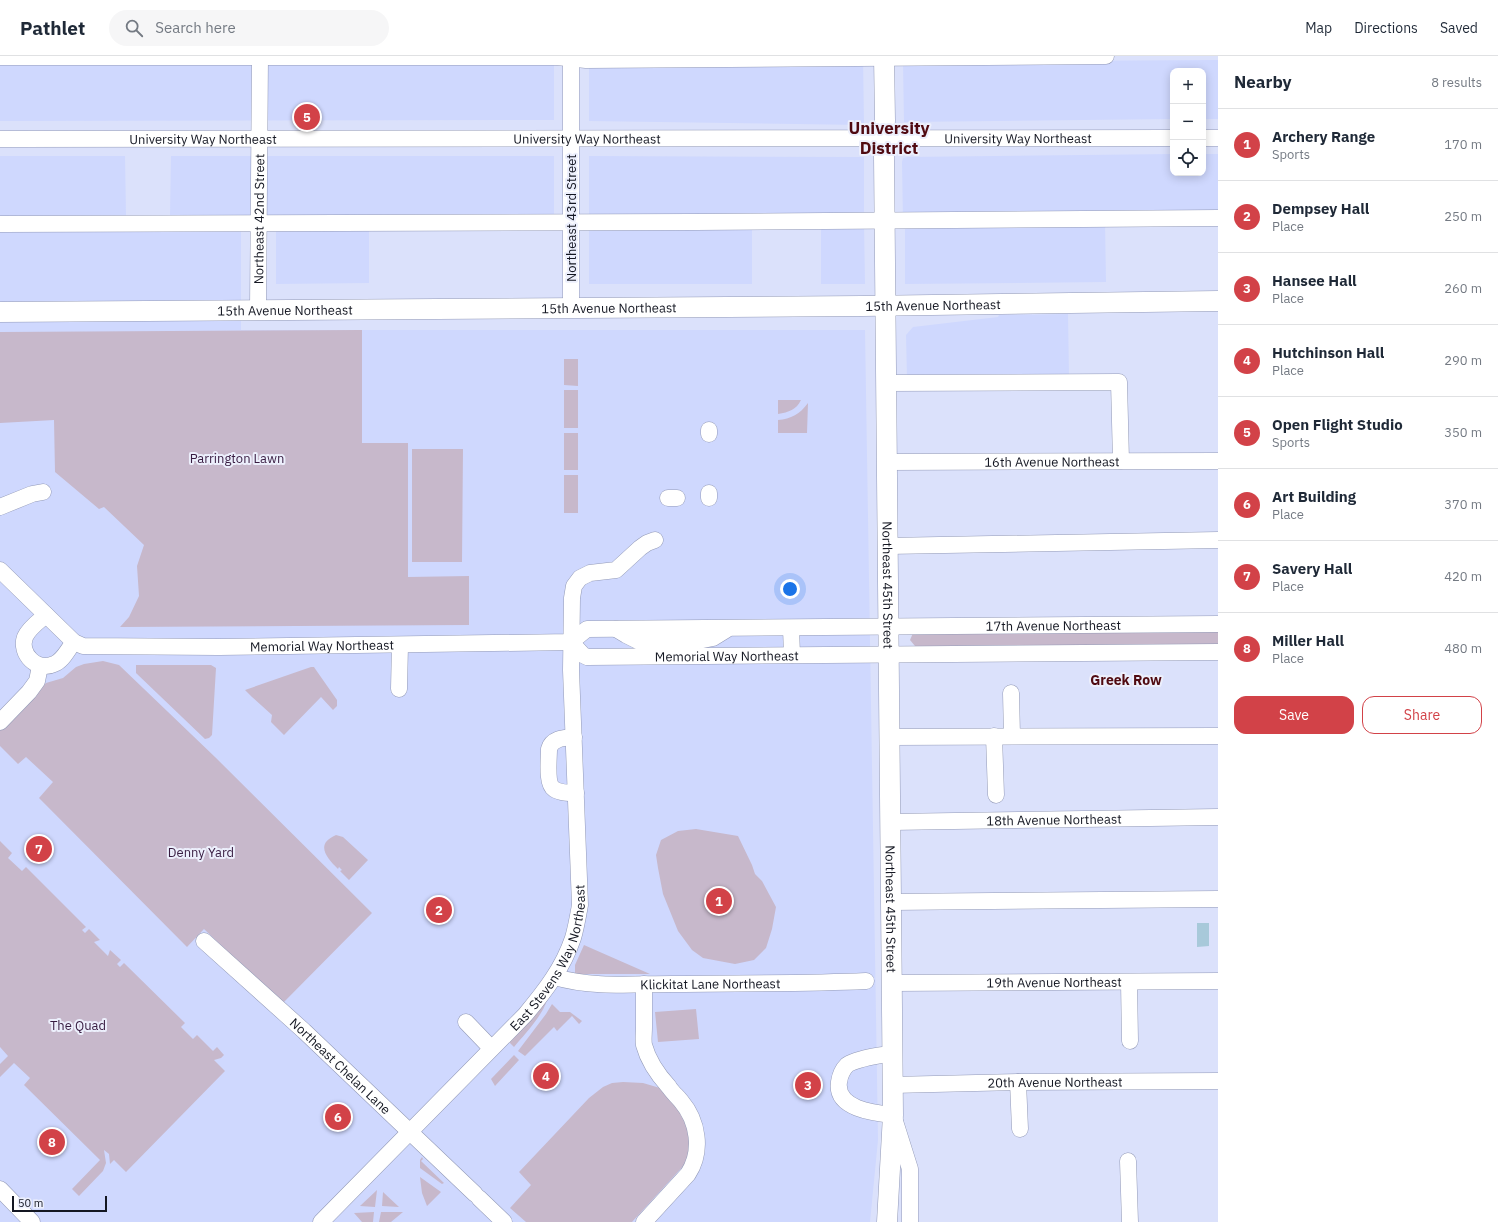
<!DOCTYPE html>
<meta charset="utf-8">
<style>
:root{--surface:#fff;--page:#f6f6f7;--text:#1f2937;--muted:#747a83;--line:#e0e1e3;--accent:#d24248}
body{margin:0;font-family:"IBM Plex Sans",sans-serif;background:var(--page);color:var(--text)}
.controls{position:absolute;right:12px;top:12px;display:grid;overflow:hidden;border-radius:8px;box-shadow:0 2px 10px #0003}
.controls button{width:36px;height:36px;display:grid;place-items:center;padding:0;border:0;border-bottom:1px solid var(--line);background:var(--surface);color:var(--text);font:20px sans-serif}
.scale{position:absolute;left:12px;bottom:10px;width:95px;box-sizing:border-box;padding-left:4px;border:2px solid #141722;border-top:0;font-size:11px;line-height:14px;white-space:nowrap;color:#141722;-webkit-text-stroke:3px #eceffc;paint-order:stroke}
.you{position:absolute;left:790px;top:533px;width:14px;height:14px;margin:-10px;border:3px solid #fff;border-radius:50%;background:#1a73e8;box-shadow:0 0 0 6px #1a73e833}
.badge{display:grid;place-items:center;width:26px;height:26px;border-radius:50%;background:var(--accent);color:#fff;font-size:13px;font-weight:700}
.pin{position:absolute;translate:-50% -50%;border:2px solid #fff;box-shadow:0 1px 4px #0006}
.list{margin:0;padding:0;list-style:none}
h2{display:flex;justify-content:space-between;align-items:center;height:52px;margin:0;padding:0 16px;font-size:17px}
h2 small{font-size:13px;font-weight:400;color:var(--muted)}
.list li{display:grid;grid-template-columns:26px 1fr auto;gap:12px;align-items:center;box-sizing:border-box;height:72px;padding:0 16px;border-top:1px solid var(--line)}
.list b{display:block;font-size:15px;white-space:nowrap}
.list p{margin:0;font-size:13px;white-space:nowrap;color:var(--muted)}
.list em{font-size:13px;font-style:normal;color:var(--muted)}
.actions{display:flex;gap:8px;padding:12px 16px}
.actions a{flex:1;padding:9px 0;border:1px solid var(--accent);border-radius:12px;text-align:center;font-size:14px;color:var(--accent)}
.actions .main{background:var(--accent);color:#fff}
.icon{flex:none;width:22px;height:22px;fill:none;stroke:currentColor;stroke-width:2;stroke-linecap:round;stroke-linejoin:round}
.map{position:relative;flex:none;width:1218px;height:1166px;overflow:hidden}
header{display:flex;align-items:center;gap:24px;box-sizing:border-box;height:56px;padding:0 20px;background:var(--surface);border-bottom:1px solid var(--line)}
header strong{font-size:19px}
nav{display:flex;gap:22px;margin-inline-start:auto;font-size:14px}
.search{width:280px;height:36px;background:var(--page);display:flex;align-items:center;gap:10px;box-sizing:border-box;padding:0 14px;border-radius:22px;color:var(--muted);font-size:15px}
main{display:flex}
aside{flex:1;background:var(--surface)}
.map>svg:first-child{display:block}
.built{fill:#cfd8fe}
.green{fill:#c7b8cb}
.water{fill:#a8c9da}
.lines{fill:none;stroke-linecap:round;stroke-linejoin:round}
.minor-casing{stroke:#939ab7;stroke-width:17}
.major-casing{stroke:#939ab7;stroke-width:21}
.minor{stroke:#fff;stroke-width:16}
.major{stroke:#fff;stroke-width:20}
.labels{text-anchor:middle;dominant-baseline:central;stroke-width:4;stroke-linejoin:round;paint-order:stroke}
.street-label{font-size:13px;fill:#141722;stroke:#eceffc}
.park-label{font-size:13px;fill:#381c41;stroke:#eceffc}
.neighbourhood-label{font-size:14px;font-weight:bold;fill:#500a11;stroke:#eceffc}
.district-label{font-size:17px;font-weight:bold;fill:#500a11;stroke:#eceffc}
</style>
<header>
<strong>Pathlet</strong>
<div class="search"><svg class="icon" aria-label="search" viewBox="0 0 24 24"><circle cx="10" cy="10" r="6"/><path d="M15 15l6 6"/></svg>Search here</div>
<nav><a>Map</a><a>Directions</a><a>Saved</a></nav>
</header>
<main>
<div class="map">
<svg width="1218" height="1166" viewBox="0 0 1218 1166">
<rect width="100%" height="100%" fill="#dbe1fb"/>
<path class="built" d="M863 0 864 69 589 65V5Z
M1218 4V63H1203V15H1173V63L904 66 903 6Z
M0 5H554V64L0 65Z
M1173 98V117H1203V98H1218V158L903 165 902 106 903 102 907 101Z
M0 100H125L126 160H0Z
M171 100H554V160L369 168V227L276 228V160H170Z
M589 100 864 101V160H752V228H589Z
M1105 166 1106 226 905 228V168Z
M0 168H241V274H865L878 1084 870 1166H0Z
M821 168H864L865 228H821Z
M1068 258 1069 321 907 322 906 279 913 271 998 261 999 259Z"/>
<path class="green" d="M362 274V387H408V521L469 520V569L120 571 129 561 139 540 137 510 144 489 104 451 99 453 55 416 54 364 0 367V276Z
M564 303H578V330L564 329Z
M564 334H578V372H564Z
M778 344H801C796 354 789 356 778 358Z
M808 347 807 377H778V364C791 363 800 358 808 347Z
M564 377H578V414H564Z
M412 393H463L462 506H412Z
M564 419H578V457H564Z
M1218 574V589L915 590 910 584 913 577Z
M103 605 119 609 215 701 372 857 282 948 204 873 187 891 39 742 53 726 26 701 18 708 0 690V672L46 627 63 622 76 611 84 608Z
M136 609H211L216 612 212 679 209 682 205 683 136 617Z
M311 611H314L316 614 337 644V650L333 654 321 641 284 679 271 666 272 659 252 641 245 634Z
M696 773 738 780 752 809 755 818 762 825 776 851 772 873 766 892 754 904 735 908 703 902 692 894 678 875 663 838 658 812 656 799 661 784 678 775Z
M336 779 343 781 368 804 349 824 340 815 342 814 339 811 338 813C326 801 315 788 336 779Z
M0 785 12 797 8 802 22 815 26 811 86 871 82 874 85 877 89 873 100 884 94 886 108 900 110 894 121 904 117 908 120 911 124 907 185 967 181 971 193 983 197 979 213 995 217 991 224 999 221 1002 214 1004 225 1015 126 1116 114 1104 110 1108 109 1098 104 1094 106 1107 103 1115 79 1140 72 1133 100 1104 24 1029 30 1022 14 1007 0 1021V1008L8 1000 0 991Z
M584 889 593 893 650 918H575V909Z
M547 944C543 959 524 979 514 991L508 985Z
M552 948 560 956H570L582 965 579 968 572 960 557 975 554 971 525 1000 518 995 546 958Z
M696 953 699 983 658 986 655 956Z
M514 999 519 1004 495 1030 491 1023Z
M623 1026 643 1027 660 1032 678 1049 688 1074 691 1092 686 1107 632 1166H526L510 1152 531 1129 519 1116 589 1042 603 1031 612 1027Z
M422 1101 423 1103 421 1105 444 1127 442 1128 420 1112V1104Z
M420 1121 441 1136 427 1150 422 1137Z
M377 1134 375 1151 360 1150Z
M383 1136 399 1151 382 1150Z
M374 1156 373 1166H362L354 1157Z
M381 1156H403L391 1166H379Z"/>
<path class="water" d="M1197 867H1209V890L1197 891Z"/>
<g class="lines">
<defs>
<g id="minor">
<path d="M0 1H557L586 4 1106 0"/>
<path d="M1203 82H1218"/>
<path id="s1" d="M0 83 1173 82"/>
<path d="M0 168 695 166 1218 162"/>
<path d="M571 252V0"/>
<path id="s2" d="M258 254 260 0"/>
<path d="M886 327 1119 326 1121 405"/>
<path d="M709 374V378"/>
<path id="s3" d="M886 406 1218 405"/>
<path d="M709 437V442"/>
<path d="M668 442H677"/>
<path d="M0 451 32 438 43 436"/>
<path d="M887 490 1218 484"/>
<path id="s4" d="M0 514 74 586 83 590 219 591 571 586 587 573 1218 568"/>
<path d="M46 559C39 565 29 572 25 581 19 598 37 616 54 608 63 605 68 593 74 586"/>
<path d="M791 572 792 599"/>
<path d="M616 573 626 579 642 587 698 585 713 582 726 574"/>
<path id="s5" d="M571 586 583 599 587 601 1218 596"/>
<path d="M399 633 400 589"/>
<path d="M1011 637 1012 680"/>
<path d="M0 666 29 636 37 625 40 610"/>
<path d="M994 680 996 739"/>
<path d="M574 681C564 682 552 682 549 693 549 703 546 728 554 733 560 737 569 737 576 737"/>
<path d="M889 681 1218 680"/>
<path id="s6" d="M891 766 1218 761"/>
<path d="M891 846 1218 843"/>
<path id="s7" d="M204 885 304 975 475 1138"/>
<path id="s8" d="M555 921C592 932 634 928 672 928 737 927 802 928 866 925"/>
<path d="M1129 926 1130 985"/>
<path id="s9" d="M891 927 1218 925"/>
<path d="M644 928C644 943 644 957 644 971 644 977 643 984 644 989 648 1004 659 1020 669 1031 672 1036 677 1040 681 1045 698 1065 703 1095 688 1118L644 1166"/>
<path d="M466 966 491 992"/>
<path d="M892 997C880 1000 857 1002 847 1009 842 1014 840 1019 839 1026 835 1053 874 1057 893 1059L910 1113V1166"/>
<path d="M1018 1026 1020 1073"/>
<path id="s10" d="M892 1029 1018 1026 1218 1025"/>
<path d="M1128 1105 1130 1166"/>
<path d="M0 1133 32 1166"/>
<path d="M479 1142 504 1166"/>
<path id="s11" d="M321 1166 525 959C545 935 563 912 573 882 576 872 578 860 580 849L571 614 572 542 574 530 580 522 590 517 616 514 640 492 647 487 655 484"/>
</g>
<g id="major">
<path id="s12" d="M884 0 885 64 884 100 893 1059 887 1166"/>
<path id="s13" d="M0 256 863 250 1218 245"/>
</g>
</defs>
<use href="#minor" class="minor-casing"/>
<use href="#major" class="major-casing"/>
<use href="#minor" class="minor"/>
<use href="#major" class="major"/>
</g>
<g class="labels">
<g class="street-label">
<text stroke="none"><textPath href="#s1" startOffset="203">University Way Northeast</textPath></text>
<text stroke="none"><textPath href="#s1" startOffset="587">University Way Northeast</textPath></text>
<text stroke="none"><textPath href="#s1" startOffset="1018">University Way Northeast</textPath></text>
<text transform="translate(571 162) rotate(-90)">Northeast 43rd Street</text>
<text stroke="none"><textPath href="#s2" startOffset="91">Northeast 42nd Street</textPath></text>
<text stroke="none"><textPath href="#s13" startOffset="933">15th Avenue Northeast</textPath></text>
<text stroke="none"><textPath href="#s13" startOffset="609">15th Avenue Northeast</textPath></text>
<text stroke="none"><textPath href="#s13" startOffset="285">15th Avenue Northeast</textPath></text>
<text stroke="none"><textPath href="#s3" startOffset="166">16th Avenue Northeast</textPath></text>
<text stroke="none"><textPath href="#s12" startOffset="529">Northeast 45th Street</textPath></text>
<text stroke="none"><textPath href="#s4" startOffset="1088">17th Avenue Northeast</textPath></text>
<text stroke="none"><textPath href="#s4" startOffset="352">Memorial Way Northeast</textPath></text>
<text stroke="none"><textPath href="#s5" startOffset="162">Memorial Way Northeast</textPath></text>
<text stroke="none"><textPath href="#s6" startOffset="163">18th Avenue Northeast</textPath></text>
<text stroke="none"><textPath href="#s12" startOffset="853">Northeast 45th Street</textPath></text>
<text stroke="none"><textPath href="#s11" startOffset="354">East Stevens Way Northeast</textPath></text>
<text stroke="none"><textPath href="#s9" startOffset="163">19th Avenue Northeast</textPath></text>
<text stroke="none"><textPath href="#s8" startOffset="156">Klickitat Lane Northeast</textPath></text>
<text stroke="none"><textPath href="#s7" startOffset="185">Northeast Chelan Lane</textPath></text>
<text stroke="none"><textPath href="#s10" startOffset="163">20th Avenue Northeast</textPath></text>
</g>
<g class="park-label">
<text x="237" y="402">Parrington Lawn</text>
<text x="201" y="796">Denny Yard</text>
<text x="78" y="969">The Quad</text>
</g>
<g class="neighbourhood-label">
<text x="1126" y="624">Greek Row</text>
</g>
<g class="district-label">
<text x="889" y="72">University<tspan x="889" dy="20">District</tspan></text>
</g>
</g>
</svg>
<div class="controls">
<button>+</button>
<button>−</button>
<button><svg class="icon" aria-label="locate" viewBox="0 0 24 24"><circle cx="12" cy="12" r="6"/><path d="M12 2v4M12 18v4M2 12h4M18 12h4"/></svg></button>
</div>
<div class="scale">50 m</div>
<div class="you"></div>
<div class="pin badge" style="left:719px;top:845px">1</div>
<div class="pin badge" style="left:439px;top:854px">2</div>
<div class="pin badge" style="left:808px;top:1029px">3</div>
<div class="pin badge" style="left:546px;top:1020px">4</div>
<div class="pin badge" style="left:307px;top:61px">5</div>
<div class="pin badge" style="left:338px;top:1061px">6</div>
<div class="pin badge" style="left:39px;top:793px">7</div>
<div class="pin badge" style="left:52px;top:1086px">8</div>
</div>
<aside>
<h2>Nearby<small>8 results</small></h2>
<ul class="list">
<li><span class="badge">1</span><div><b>Archery Range</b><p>Sports</p></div><em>170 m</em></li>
<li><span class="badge">2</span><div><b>Dempsey Hall</b><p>Place</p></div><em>250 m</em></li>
<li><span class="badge">3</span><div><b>Hansee Hall</b><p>Place</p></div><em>260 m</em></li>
<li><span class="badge">4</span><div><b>Hutchinson Hall</b><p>Place</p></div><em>290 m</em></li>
<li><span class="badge">5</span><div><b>Open Flight Studio</b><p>Sports</p></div><em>350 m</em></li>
<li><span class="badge">6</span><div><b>Art Building</b><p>Place</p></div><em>370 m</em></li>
<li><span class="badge">7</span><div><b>Savery Hall</b><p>Place</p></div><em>420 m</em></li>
<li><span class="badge">8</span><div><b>Miller Hall</b><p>Place</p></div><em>480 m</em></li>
</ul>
<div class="actions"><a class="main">Save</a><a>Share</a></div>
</aside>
</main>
